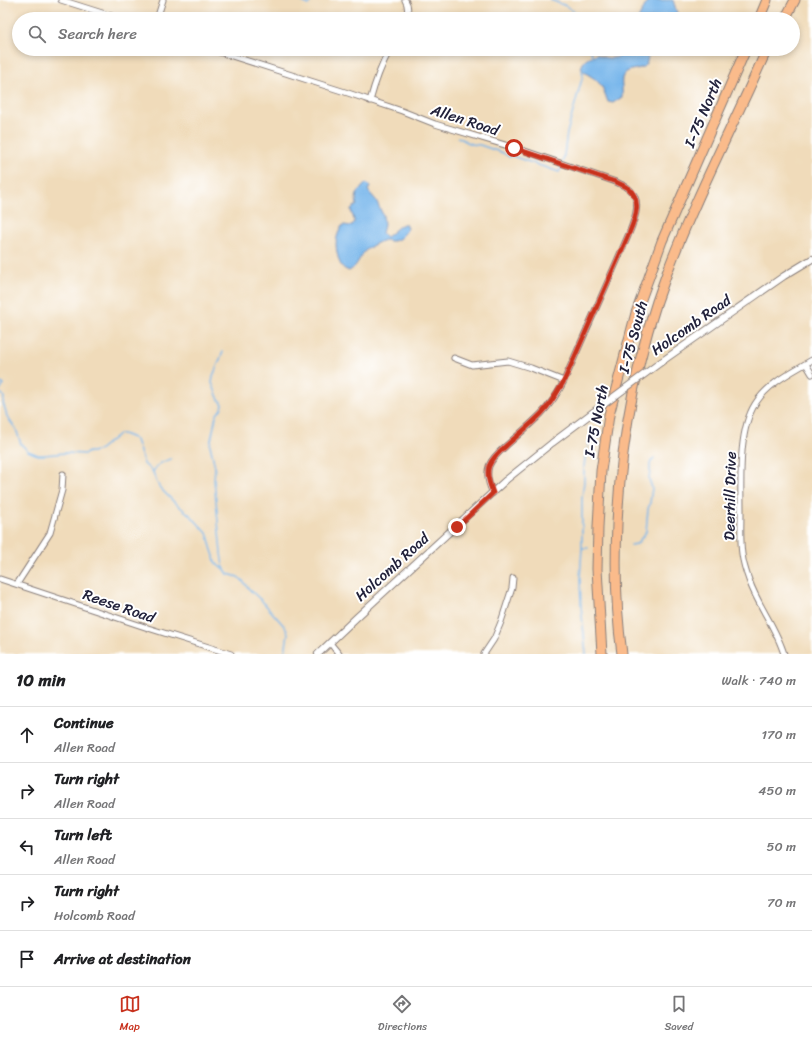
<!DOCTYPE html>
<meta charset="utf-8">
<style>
:root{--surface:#fff;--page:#f6f6f6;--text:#202124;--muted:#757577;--line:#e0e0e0;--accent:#c8321e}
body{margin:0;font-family:Sriracha,sans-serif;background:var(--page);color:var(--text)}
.stop{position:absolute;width:12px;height:12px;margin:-9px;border:3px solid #c8321e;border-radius:50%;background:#fff}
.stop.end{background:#c8321e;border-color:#fff;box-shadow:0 1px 4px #0008}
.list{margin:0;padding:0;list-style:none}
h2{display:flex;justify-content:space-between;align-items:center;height:52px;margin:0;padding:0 16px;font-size:17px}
h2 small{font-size:13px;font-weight:400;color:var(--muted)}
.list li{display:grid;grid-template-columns:26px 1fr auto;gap:12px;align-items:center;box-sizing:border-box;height:56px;padding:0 16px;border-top:1px solid var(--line)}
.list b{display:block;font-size:15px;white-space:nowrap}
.list p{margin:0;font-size:13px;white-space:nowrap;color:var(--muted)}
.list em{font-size:13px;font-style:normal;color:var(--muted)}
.icon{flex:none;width:22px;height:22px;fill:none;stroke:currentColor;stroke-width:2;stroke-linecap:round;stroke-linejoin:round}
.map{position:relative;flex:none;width:812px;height:654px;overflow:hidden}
.search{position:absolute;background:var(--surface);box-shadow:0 2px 6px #0003;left:12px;right:12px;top:12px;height:44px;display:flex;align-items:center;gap:10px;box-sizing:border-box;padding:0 14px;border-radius:22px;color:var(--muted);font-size:15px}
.sheet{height:332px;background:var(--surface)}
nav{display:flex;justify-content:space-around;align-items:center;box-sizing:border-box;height:56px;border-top:1px solid var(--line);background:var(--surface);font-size:11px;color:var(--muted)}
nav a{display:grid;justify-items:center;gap:2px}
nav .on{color:var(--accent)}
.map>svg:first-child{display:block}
.water{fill:#77b6eb;stroke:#4c6c93}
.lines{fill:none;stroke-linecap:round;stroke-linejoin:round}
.stream{stroke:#77b6eb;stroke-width:1.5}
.minor-casing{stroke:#897e7a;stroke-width:7}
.tertiary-casing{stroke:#897e7a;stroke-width:8}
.motorway-casing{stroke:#897e7a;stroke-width:11}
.minor{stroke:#fff;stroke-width:5}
.tertiary{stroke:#fff;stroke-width:6}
.motorway{stroke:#fabb8b;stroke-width:9}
.tertiary-bridge-casing{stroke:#897e7a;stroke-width:8;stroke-linecap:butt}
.tertiary-bridge{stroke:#fff;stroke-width:6}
.route{stroke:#c8321e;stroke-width:5}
.labels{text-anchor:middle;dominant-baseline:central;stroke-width:4;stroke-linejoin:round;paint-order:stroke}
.street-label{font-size:15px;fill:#22223b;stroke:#fff}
</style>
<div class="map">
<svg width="812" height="654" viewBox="0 0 812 654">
<rect width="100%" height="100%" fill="#fff"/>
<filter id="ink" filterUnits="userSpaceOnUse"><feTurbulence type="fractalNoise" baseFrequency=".025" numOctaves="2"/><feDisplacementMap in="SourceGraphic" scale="8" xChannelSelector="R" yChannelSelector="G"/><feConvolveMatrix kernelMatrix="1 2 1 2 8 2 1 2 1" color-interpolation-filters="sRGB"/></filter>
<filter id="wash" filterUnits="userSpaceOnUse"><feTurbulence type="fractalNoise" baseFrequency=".012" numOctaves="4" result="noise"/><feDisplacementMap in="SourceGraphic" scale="16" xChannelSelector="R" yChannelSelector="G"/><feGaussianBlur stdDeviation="0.9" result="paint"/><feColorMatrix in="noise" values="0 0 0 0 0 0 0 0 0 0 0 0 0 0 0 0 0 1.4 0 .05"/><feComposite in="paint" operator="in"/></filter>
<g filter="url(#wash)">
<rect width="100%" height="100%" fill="#f0dbba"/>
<path class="water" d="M648 0H673L677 13 676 18 638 19Z
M629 49H649C648 53 648 61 646 64 641 72 626 66 622 78 621 83 623 90 622 97L613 103 608 102C605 95 604 88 598 82 593 76 584 74 581 68 583 60 590 56 597 54 608 61 621 59 629 49Z
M366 183 368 184 370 187V188L368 189 369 192 376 200 383 215 384 225 382 233 386 237C392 233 397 227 403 224H406L408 228C405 234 398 242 391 241 388 241 386 240 384 240 377 243 370 246 365 251 359 258 357 267 349 271 341 268 340 264 338 257 335 245 335 237 342 226L344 225 351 226 354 223C355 218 351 215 351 209L357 205C354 194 359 191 366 183Z"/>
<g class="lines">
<path class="stream" d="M298 0 309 5 310 3V0
M551 0 566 6 585 19
M590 49 592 55
M458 137 471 144 480 145 503 153 509 157 512 156 559 172 562 166
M563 162 567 133 583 75 582 71
M223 352 213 376 212 383 219 400 223 404C223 408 218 412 216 416L210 445 215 467 214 480 221 553 223 566 228 574 238 577 242 580 249 589 263 602 285 627 288 633 285 654
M0 383 3 384 4 385 0 390
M0 393 3 395 4 398 3 403 6 412 7 417 16 429 21 444 28 451 38 455H44L65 453 85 454 89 452H92L95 451H98L119 434H123L133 438 136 440 144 464 153 472 156 481 160 488 174 502 190 515 207 533 209 539 211 547 214 556 215 562 221 568 225 569
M153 472C156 464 163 461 171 459
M631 545 637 544 646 532 648 509 650 503 652 488 649 479 650 470V465L651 461 654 458
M582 548H588
M586 654 581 606 580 578 582 548V498L584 481V467L585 458 590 439"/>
</g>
</g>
<g filter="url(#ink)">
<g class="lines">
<defs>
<path id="minor" d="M61 0 121 19
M405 0C409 6 408 12 406 19
M157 19 163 0
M210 49 345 92 402 111 435 124 525 151 616 182C620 184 625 186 628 188 644 200 634 221 628 236L564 381C558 393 551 404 541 414 530 425 518 435 507 445 500 451 492 458 489 466 486 475 489 485 493 493
M370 101C375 82 381 66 390 49
M454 358 472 365 508 361 531 368 564 381
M806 364 812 374
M0 579 148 628 231 654
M17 584 50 533 62 490 63 474
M330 643 339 654
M484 654 494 639 501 622 512 588 513 578
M784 654C776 627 758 606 749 580 746 572 743 562 742 554 740 540 741 525 741 511 741 480 738 431 755 404 768 383 792 372 812 360"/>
<path id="tertiary" d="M661 362 784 276 812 259
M318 654 357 617 506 480 552 443 592 413"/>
<path id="motorway" d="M759 19 767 0
M785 19 795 0
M602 654 597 569 598 527 601 471 609 415 636 313 662 241 746 49
M622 654C616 611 615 568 617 524 621 438 637 353 667 273 696 196 734 124 767 49"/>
</defs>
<use href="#minor" class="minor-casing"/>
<use href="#tertiary" class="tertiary-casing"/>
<use href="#motorway" class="motorway-casing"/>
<use href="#minor" class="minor"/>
<use href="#tertiary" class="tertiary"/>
<use href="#motorway" class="motorway"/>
<defs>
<path id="tertiary-bridge" d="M592 413 661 362"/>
</defs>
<use href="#tertiary-bridge" class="tertiary-bridge-casing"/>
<use href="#tertiary-bridge" class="tertiary-bridge"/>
</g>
</g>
<g class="lines" filter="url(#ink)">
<path class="route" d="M457 527 493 493C490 485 486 475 489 466 492 458 500 451 507 445 518 435 530 425 541 414 551 404 557 393 564 381L628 236C634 221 644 201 628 188 625 186 620 184 616 182L514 148"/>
</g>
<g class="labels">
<g class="street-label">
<text transform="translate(703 113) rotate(-67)">I-75 North</text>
<text transform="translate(465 120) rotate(18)">Allen Road</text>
<text transform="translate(691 325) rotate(-35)">Holcomb Road</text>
<text transform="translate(633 337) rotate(-75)">I-75 South</text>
<text transform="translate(596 421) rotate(-79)">I-75 North</text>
<text transform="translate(730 496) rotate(-89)">Deerhill Drive</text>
<text transform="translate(392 567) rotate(-42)">Holcomb Road</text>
<text transform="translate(119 606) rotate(19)">Reese Road</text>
</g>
</g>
</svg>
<div class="stop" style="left:514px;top:148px"></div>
<div class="stop end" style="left:457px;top:527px"></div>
<div class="search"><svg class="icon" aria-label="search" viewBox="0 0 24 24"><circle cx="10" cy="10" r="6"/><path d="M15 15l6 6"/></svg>Search here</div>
</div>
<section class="sheet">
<h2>10 min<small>Walk · 740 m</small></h2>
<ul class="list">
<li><svg class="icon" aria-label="ahead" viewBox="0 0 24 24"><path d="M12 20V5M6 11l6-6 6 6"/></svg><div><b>Continue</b><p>Allen Road</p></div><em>170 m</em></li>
<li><svg class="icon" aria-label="right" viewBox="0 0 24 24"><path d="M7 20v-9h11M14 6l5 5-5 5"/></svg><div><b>Turn right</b><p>Allen Road</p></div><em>450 m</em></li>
<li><svg class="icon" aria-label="left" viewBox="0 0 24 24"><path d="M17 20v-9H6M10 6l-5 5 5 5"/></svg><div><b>Turn left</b><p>Allen Road</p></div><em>50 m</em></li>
<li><svg class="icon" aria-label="right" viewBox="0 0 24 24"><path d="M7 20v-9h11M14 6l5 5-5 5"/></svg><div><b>Turn right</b><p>Holcomb Road</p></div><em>70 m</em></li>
<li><svg class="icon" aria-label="arrive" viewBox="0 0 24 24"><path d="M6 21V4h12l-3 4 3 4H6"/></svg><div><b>Arrive at destination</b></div></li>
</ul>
</section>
<nav>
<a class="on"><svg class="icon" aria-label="map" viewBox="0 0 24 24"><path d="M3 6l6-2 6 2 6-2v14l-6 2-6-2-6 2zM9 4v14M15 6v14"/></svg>Map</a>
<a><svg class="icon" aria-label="directions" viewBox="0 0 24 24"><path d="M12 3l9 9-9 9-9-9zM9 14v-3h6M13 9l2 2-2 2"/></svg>Directions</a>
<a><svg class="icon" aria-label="saved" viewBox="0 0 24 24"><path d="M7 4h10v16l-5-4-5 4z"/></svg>Saved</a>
</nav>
